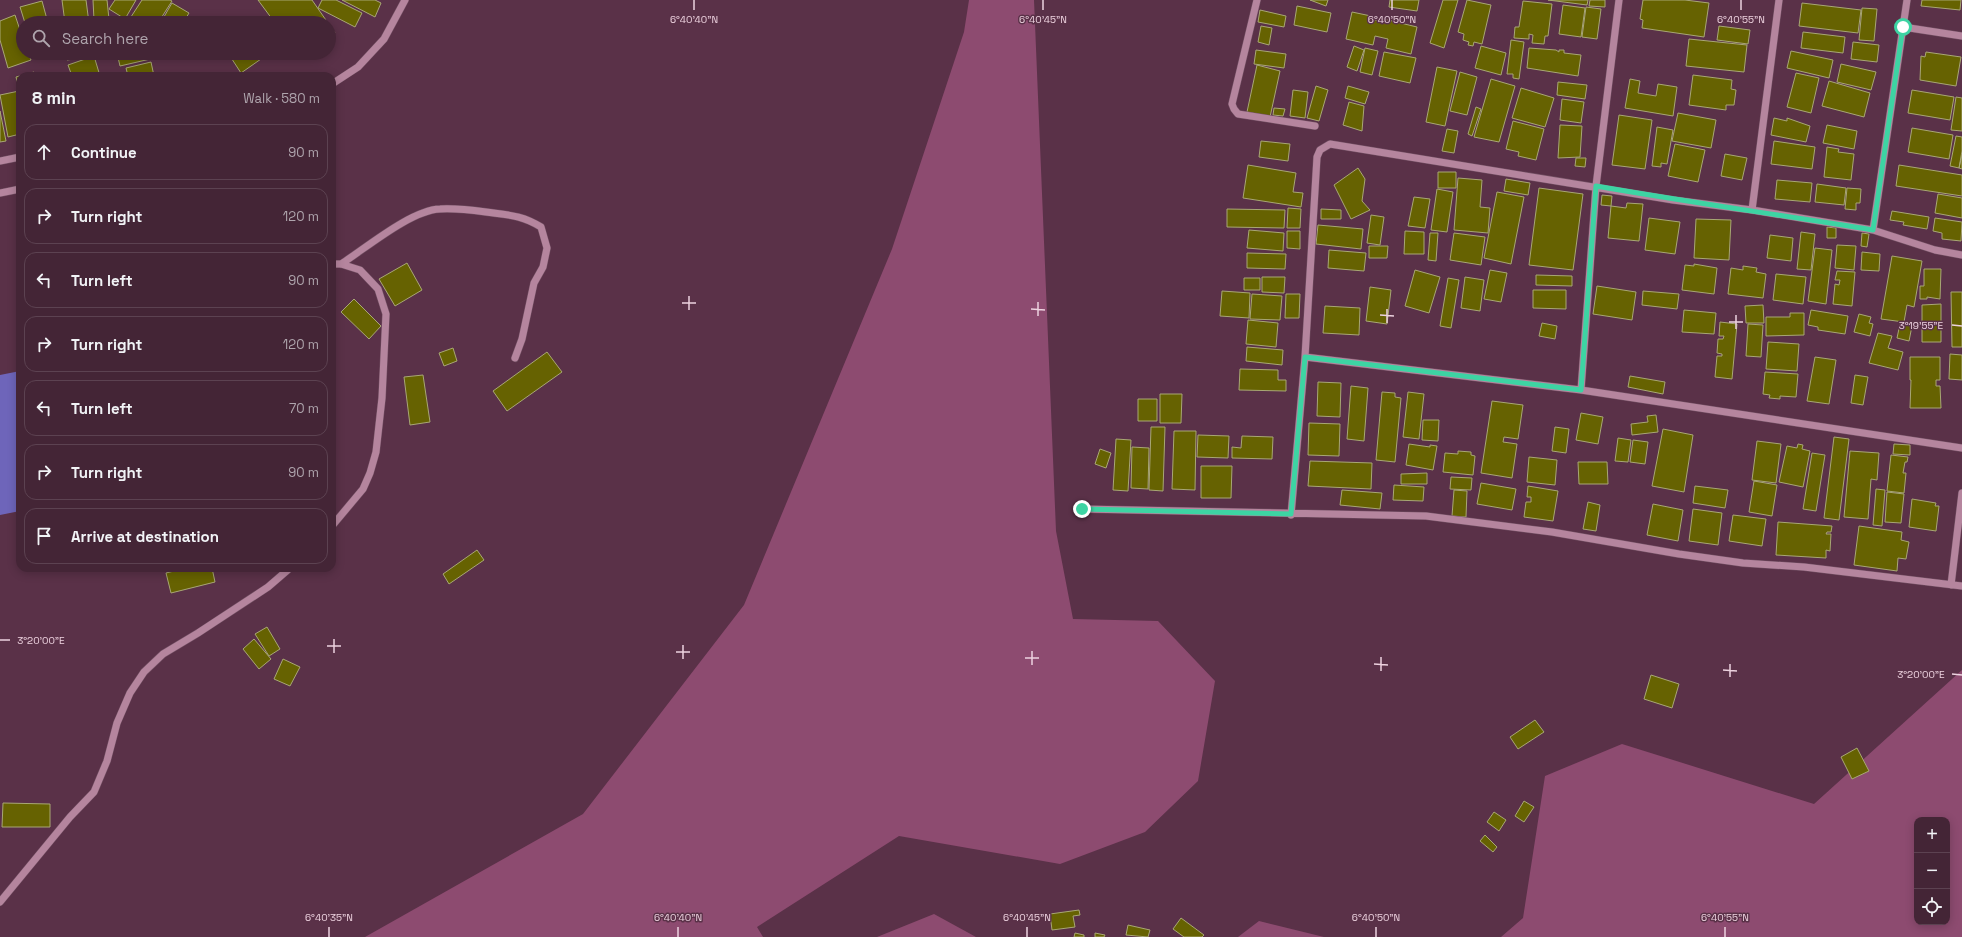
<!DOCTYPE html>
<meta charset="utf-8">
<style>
:root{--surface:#442536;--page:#4b2d3e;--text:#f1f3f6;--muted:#afa5ad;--line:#5c4251}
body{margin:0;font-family:"Space Grotesk",sans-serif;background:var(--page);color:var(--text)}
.controls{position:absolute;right:12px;bottom:12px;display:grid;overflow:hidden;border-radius:8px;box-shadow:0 2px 10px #0003}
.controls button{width:36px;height:36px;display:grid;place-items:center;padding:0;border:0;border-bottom:1px solid var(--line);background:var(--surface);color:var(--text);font:20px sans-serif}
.stop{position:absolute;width:12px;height:12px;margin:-9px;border:3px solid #3dd4a3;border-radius:50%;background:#fff}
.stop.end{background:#3dd4a3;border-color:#fff;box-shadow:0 1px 4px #0008}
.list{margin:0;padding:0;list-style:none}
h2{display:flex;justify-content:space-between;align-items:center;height:52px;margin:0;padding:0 16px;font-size:17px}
h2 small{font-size:13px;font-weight:400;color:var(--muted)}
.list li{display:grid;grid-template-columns:26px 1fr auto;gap:12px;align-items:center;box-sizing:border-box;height:56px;margin:0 8px 8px;padding:0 8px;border:1px solid var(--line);border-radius:12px}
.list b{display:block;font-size:15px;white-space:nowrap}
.list em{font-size:13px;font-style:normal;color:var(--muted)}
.icon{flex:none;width:22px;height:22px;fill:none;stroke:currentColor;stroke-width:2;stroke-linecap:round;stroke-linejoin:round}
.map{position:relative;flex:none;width:1962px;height:937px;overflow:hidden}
.search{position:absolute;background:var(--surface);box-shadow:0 2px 10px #0003;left:16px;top:16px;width:320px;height:44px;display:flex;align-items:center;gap:10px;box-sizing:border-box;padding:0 14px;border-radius:22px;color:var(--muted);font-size:15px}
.panel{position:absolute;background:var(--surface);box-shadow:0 2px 10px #0003;left:16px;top:72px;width:320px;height:500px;border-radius:12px}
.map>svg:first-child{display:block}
.green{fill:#8d4b70;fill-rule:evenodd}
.water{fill:#6e65ba}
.building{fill:#666201;stroke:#a8a775}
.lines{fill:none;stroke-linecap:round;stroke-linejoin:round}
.minor-casing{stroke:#725063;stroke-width:8}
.minor{stroke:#b5859e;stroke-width:7}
.route{stroke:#3dd4a3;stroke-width:5}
.ticks{fill:none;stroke:#edd2df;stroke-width:1.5}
.ticks-label{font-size:10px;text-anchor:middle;fill:#edd2df;stroke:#5a3148;stroke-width:3;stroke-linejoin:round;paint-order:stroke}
</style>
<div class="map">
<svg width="1962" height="937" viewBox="0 0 1962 937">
<rect width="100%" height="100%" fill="#5a3148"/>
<path class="green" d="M969 0H1034L1056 531 1073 619 1158 621 1215 681 1198 781 1145 832 1060 864 899 836 757 927 763 937H365L583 814 744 605 892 249 964 32Z
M1962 670V937H1501L1523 918 1545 776 1622 744 1814 804ZM1917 820H1947V922H1917Z
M934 914 976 937H877Z
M1259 921 1324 937H1238Z"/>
<path class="water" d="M20 371V511L0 515V375Z
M332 378 334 439H332Z"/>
<path class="building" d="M62 0H86L89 23H65Z
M93 0H107L109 19 94 20Z
M115 0H136L125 19 109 9Z
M142 0H170L172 1 158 23H127Z
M258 0H312L328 23H275Z
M322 0H336L362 13 355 27 318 8Z
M342 0H375L381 3 375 17Z
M1310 0H1328L1326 6Z
M1390 0H1419L1417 11 1389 7Z
M1443 0H1458L1444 48 1430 43Z
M1467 0 1491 5 1482 44 1474 42 1473 46 1468 45 1469 42 1463 40 1464 34 1458 32Z
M1548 0H1588L1587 5Z
M1590 0H1605V7L1589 6Z
M1643 0H1685L1709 3 1704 37 1642 28 1643 20 1640 19Z
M1922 0H1961L1960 10 1921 6Z
M42 1 48 23H25L20 7Z
M1523 1 1552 4 1548 36H1545L1544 44 1532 43 1533 35 1529 34V39L1514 38 1515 27H1519Z
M172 3 189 13 183 23 161 22Z
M1802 3 1861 10 1858 33 1799 26Z
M1563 5 1585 8 1581 37 1559 34Z
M1297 6 1331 13 1327 32 1294 25Z
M1586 7 1601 9 1597 39 1582 37Z
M1862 8 1877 9 1874 41 1859 40Z
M1260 10 1286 16 1284 27 1258 22Z
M1352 12 1371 16V19L1384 22V19L1417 27 1411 54 1386 48 1388 39 1375 36 1373 45 1346 39Z
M15 15 23 39V53H28L31 60 8 68 0 40V21Z
M235 17 238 23H227Z
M329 24 335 33 329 37Z
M1261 26 1272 28 1269 45 1258 42Z
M1719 26 1750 30 1748 44 1717 40Z
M1803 32 1845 37 1843 53 1801 48Z
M1689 39 1747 45 1744 72 1686 66Z
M1511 40 1524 42 1519 79 1513 78V74H1507Z
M1853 42 1879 45 1877 62 1851 59Z
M1354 46 1364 50 1357 71 1347 67Z
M1481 46 1506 53 1501 75 1475 68Z
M1365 48 1378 51 1372 75 1360 72Z
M1529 48 1556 50 1559 52V50H1564V53L1581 55 1578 76 1527 68Z
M1256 50 1286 54 1284 68 1254 64Z
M1791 51 1833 60 1829 78 1787 68Z
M1384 52 1416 58 1410 83 1379 76Z
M1926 52 1961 57 1956 86 1920 80 1921 56 1925 57Z
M34 53H53L35 58Z
M66 53H86L87 57 67 60Z
M117 53H158L159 57 120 66Z
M228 53H258L261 59 241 73Z
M296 53H307L300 59Z
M94 56 100 76H72L68 65Z
M151 62 154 76H128L126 68Z
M1841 64 1876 72 1871 90 1837 82Z
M1257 65 1280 71 1270 117 1247 112Z
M1437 67 1457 71 1445 126 1426 122Z
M34 72 35 76H20V93L16 77Z
M1460 72 1477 77 1467 115 1450 111Z
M1796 73 1819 78 1811 113 1787 107Z
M1693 75 1732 80 1731 89 1736 90 1734 105H1726V110L1689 105Z
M1491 79 1515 86 1499 142 1474 137Z
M1630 79 1640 81 1638 93 1656 96 1658 84 1677 87 1673 116 1625 108Z
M1829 81 1870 93 1864 117 1822 106Z
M1558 82 1587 85 1585 99 1557 95Z
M1316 86 1328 90 1319 121 1307 118Z
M1348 86 1369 92 1365 104 1345 98Z
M1521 88 1554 98 1545 127 1512 118Z
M1293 90 1308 92 1305 118 1290 116Z
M1912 90 1954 97 1950 120 1908 113Z
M19 91 20 134 8 137 0 95Z
M1956 97 1962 98V131L1951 130Z
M1562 99 1584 102 1581 123 1560 120Z
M1349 102 1364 106 1362 131 1343 125Z
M1476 107 1481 109 1472 136 1468 134Z
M1274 108 1285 109 1283 116 1273 115Z
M0 111 6 141 0 142Z
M1678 113 1716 120 1711 148 1672 141Z
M1619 115 1652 120 1645 169 1612 165Z
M1774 118 1787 121V118L1810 126 1806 142 1771 135Z
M1513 121 1544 129 1536 160 1518 156 1519 152 1506 149Z
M1560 125 1582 126 1580 157 1558 158Z
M1827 125 1857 131 1854 149 1823 143Z
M1657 127 1673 130 1667 164 1661 163V167L1652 166Z
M1912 128 1953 135 1949 159 1908 152Z
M1447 129 1458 131 1454 153 1442 151Z
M1956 136 1962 137V151L1959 168 1950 166Z
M1261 141 1290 144 1288 161 1259 157Z
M1774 141 1815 147 1812 169 1771 164Z
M1675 144 1705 150 1698 182 1668 176Z
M1827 147 1839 149 1838 152 1854 154 1851 180 1824 177Z
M1725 154 1747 158 1742 180 1721 176Z
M1962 155V169L1959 168Z
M1576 158H1586L1585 167 1575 166Z
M1248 165 1296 173 1293 192 1303 193 1301 207 1243 198Z
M1899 165 1962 175V196L1896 186Z
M1358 168 1365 179 1362 201 1370 210 1351 219 1334 185Z
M1438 172H1456V188H1438Z
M1458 178 1482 180 1480 207 1490 208 1488 233 1454 230Z
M1506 179 1530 183 1528 195 1504 191Z
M1777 180 1812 183 1810 202 1775 199Z
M1817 184 1846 188 1844 205 1815 202Z
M1539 188 1583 194 1573 270 1529 265Z
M1847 188 1861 189 1860 203H1856V210L1845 209Z
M1437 189 1453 192 1447 232 1431 230Z
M1497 192 1524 197 1511 264 1484 258Z
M1938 194 1962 198V218L1935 213Z
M1602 195 1612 196 1611 206 1601 205Z
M1414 197 1430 199 1425 228 1408 226Z
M1627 203 1643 204 1639 241 1608 238 1611 206 1626 208Z
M1288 208 1301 209 1300 228H1287Z
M1227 209 1285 210 1284 228 1227 227Z
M1321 209 1341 210V219H1321Z
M1892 211 1929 217 1927 229 1903 225 1904 222 1890 220Z
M1371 215 1384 217 1380 245 1367 243Z
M1649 218 1680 222 1675 254 1645 250Z
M1935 218 1962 222 1961 241 1942 239V233L1933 231Z
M1696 219 1731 220 1729 260 1694 258Z
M1318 225 1363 229 1361 249 1316 244Z
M1827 227 1836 228V238H1827Z
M1249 230 1284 233 1283 251 1247 248Z
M1287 231H1300V249L1287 248Z
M1405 231 1424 232V254H1404Z
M1801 232 1815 234 1811 270 1797 269Z
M1430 233H1438L1436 261 1428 260Z
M1454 233 1485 237 1481 265 1450 260Z
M1862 233 1869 234 1867 247 1861 246Z
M1770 235 1793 238 1791 261 1767 258Z
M1837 245 1856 246 1854 270 1835 268Z
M1369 246H1388L1387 258H1369Z
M1815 248 1832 250 1826 304 1808 301Z
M1329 250 1366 253 1364 271 1328 268Z
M1862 252 1880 254 1879 271 1861 270Z
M1247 253 1286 254 1285 269 1247 268Z
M1892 256 1922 261 1914 307 1907 305 1904 322 1881 319Z
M407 263 422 290 395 306 379 279Z
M1694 264 1717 268 1714 294 1682 290 1685 265 1694 266Z
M1743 266 1757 268 1756 272 1766 274 1763 298 1728 294 1731 268 1743 270Z
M1924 269H1941L1940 299 1927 297V299H1920V286H1924Z
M1415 270 1440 277 1429 313 1405 306Z
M1490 270 1507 273 1501 302 1484 299Z
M1837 271 1855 272 1852 306 1833 304 1835 284 1839 285 1840 280H1835Z
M1776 274 1806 277 1803 304 1773 300Z
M1536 275 1572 276V286L1536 285Z
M1262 277H1285L1284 293 1262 292Z
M1465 277 1484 280 1480 311 1461 308Z
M1244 278H1260V290H1244Z
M1448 278 1459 280 1451 328 1440 326Z
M1597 286 1636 292 1632 320 1593 314Z
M1370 287 1391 290 1387 324 1366 321Z
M1533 290H1566V309L1533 308Z
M1222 291 1250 293 1249 318 1220 316Z
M1643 291 1679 294 1677 309 1642 305Z
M1951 292H1962V347H1952Z
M1252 294 1282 296 1280 320 1250 319Z
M1286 294H1300L1299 318H1285Z
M354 299 381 326 369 339 341 312Z
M1941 304V342H1922V305Z
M1763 305 1764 323H1746L1745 306Z
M1325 306 1360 308 1359 335 1323 333Z
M1684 310 1716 313 1714 334 1682 332Z
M1811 310 1848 316 1845 334 1818 330V327L1808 325Z
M1790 313H1804V335L1766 336V317H1790Z
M1859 314 1871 317 1869 323 1873 324 1870 336 1854 332Z
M1248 320 1278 323 1276 347 1246 344Z
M1720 322 1737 324 1732 379 1715 377 1717 356H1722V354L1717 353 1718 339H1723L1724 336H1719Z
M1542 323 1557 326 1555 339 1539 336Z
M1748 324 1763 325 1761 357 1746 356Z
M1900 324 1912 326 1909 341 1897 338Z
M1878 333 1892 336 1888 348 1903 352 1898 370 1869 363Z
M1768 342 1799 344 1797 371 1766 369Z
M1247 347 1283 350 1282 365 1246 361Z
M453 348 457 361 444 366 439 353Z
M547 352 562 372 507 411 493 391Z
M1950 354 1962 355V380L1949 379Z
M1815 357 1836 360 1829 404 1807 401Z
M1910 357H1940V380H1936V386H1940L1941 408H1910L1911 380H1910Z
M1240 369 1278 370V380H1286V391L1239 390Z
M1765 372 1798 374 1796 397 1780 396V399L1769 398 1770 395 1763 394Z
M423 375 430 422 410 425 404 377Z
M1855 375 1868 377 1863 405 1851 403Z
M1630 376 1665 382 1663 394 1628 387Z
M1318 382 1341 383 1340 417 1317 416Z
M1351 386 1368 388 1364 441 1347 439Z
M1382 392 1395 393V397L1401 398 1395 462 1376 460Z
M1408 392 1424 394 1419 439 1403 437Z
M1160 394H1182L1181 423H1160Z
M1138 399H1157V421H1138Z
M1492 401 1523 405 1518 439 1504 437 1503 442 1517 444 1512 478 1481 473Z
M1581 413 1603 417 1598 444 1576 440Z
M1656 415 1658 432 1632 435 1631 424 1648 422 1647 416Z
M1423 420H1439L1438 441 1422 440Z
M1309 423 1340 424 1339 456 1308 455Z
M1151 427H1165L1163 491 1149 490Z
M1555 427 1569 429 1566 453 1552 451Z
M1663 429 1693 435 1684 492 1652 486Z
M1174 431H1196L1195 490 1172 489Z
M1198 435 1229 436 1228 458 1197 457Z
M1242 436 1273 437 1272 459 1232 458V447L1241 448Z
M1834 437 1849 439 1839 520 1824 518Z
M1618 438 1631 440 1628 462 1615 461Z
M1116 439 1131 440 1128 491 1113 490Z
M1633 440 1648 442 1645 464 1630 462Z
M1757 441 1781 444 1776 483 1752 480Z
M1409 444 1430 447V445L1437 446 1433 470 1406 465Z
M1798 444 1803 445 1802 449 1810 451 1803 487 1779 482 1787 446 1797 448Z
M1894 444 1910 445V455L1893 454Z
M1132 447 1149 448 1148 489 1131 488Z
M1100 449 1111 453 1106 468 1095 464Z
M1458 451 1471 452V455L1475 456 1473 475 1443 472 1445 453 1458 454Z
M1850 451 1879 453 1877 480 1871 479 1868 519 1844 517Z
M1812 453 1825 455 1816 511 1803 509Z
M1891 455 1908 457 1907 462H1905L1903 473H1906L1904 493 1887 491Z
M1529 457 1557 460 1555 485 1527 482Z
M1310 461 1372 463 1371 489 1308 486Z
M1578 462H1607L1608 484H1579Z
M1201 466H1232L1231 498H1201Z
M1427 473V484H1401V474Z
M1451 477 1472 478 1471 490 1450 489Z
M1754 481 1777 485 1772 516 1749 512Z
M1481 483 1516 489 1512 510 1477 504Z
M1394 485 1424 487 1423 501 1393 500Z
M1528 486 1558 491 1553 521 1524 517 1526 502H1531V497H1527Z
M1695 486 1728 490 1725 508 1693 503Z
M1876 489 1885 490 1882 526 1873 525Z
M1342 490 1382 493 1380 509 1340 505Z
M1454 490 1467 491 1466 517 1452 516Z
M1887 492 1904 494 1901 523 1885 522Z
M1912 499 1936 503 1935 506H1939L1936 531 1909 527Z
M1588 502 1600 505 1596 531 1583 529Z
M1653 504 1683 510 1678 541 1647 535Z
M1693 509 1722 513 1718 545 1689 541Z
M1733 515 1766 519 1762 546 1729 541Z
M1778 522 1832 526 1831 532H1827L1826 534H1831L1830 551 1826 550V558L1776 555Z
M1859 526 1902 532 1901 540 1909 542 1906 559 1898 558 1897 571 1854 565Z
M477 550 484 560 449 584 443 574Z
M186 568H212L215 582 171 593 166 573Z
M267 627 280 649 269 656 255 634Z
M254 639 271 659 259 669 243 649Z
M283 659 300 667 290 686 274 679Z
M1651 675 1679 684 1672 708 1644 699Z
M1535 720 1544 732 1518 749 1510 737Z
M1857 748 1869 771 1852 779 1841 757Z
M1524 801 1534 807 1524 822 1515 816Z
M3 803 50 804V827H2Z
M1494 812 1506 820 1499 831 1487 822Z
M1485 835 1497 847 1493 852 1480 841Z
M1079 910 1080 915 1073 916 1075 927 1052 930 1050 914Z
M1181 918 1204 935 1202 937H1184L1173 929Z
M1128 925 1150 930 1148 937 1126 935Z
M1075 933 1084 935V937H1074Z
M1095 933 1105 935 1104 937H1095Z"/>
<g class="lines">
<defs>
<path id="minor" d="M1257 0 1232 104 1234 109 1238 114 1315 126
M1903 27 1962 36
M332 84 358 67 384 39 405 0
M0 161 20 157
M0 193 20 189
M1752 210 1779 0
M1873 230 1907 0
M332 264H341L360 270 378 289 386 314 382 398 376 452 370 473 363 489 332 526
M341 264C366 248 411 210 440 209 455 208 471 210 486 212 508 215 522 215 541 227L547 248 543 267 534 283 522 339 515 358
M1305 357 1581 390 1962 448
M1581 390 1596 186 1619 0
M1082 509 1426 516 1552 532 1679 554 1743 563 1804 567 1962 586
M1291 515 1305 357 1317 157 1320 150 1330 144 1673 200 1752 210 1873 230 1935 250 1962 255
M1951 585 1962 493
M0 902 70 817 94 792 107 761 117 723 130 693 144 672 163 654 198 633 268 587 290 568"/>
</defs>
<use href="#minor" class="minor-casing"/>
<use href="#minor" class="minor"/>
</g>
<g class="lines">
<path class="route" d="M1082 509 1291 514 1305 357 1581 390 1596 186C1688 202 1781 215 1873 230L1903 27"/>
</g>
<path class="ticks" d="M694 10V0M1043 10V0M1392 10V0M1741 10V0M682 303H696M1031 309 1045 310M689 310V296M1380 315 1394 316M1038 316V302M1729 322H1743M1387 323V309M1952 325 1962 326M1736 329V315M0 640H10M327 646H341M676 652H690M334 653V639M1025 658H1039M683 659V645M1374 664 1388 665M1032 665V651M1723 670 1737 671M1381 671V657M1952 674 1962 675M1730 677V664M329 937V927M678 937V927M1027 937V927M1376 937V927M1725 937V927"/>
<g class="ticks-label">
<text x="694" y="23">6°40'40"N</text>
<text x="1043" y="23">6°40'45"N</text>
<text x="1392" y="23">6°40'50"N</text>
<text x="1741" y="23">6°40'55"N</text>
<text x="1921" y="329">3°19'55"E</text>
<text x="41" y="644">3°20'00"E</text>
<text x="1921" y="678">3°20'00"E</text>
<text x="329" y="921">6°40'35"N</text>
<text x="678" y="921">6°40'40"N</text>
<text x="1027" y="921">6°40'45"N</text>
<text x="1376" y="921">6°40'50"N</text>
<text x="1725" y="921">6°40'55"N</text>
</g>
</svg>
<div class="controls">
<button>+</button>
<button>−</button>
<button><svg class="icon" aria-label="locate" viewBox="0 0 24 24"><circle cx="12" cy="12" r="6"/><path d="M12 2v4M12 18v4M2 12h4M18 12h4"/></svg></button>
</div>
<div class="stop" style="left:1903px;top:27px"></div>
<div class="stop end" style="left:1082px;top:509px"></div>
<div class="search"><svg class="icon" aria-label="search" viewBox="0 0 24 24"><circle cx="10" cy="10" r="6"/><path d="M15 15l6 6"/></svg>Search here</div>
<section class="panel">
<h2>8 min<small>Walk · 580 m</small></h2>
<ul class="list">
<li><svg class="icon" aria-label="ahead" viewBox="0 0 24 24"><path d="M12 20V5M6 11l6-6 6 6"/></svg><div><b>Continue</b></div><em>90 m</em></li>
<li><svg class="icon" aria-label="right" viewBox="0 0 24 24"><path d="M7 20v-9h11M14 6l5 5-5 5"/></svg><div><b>Turn right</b></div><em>120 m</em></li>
<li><svg class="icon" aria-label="left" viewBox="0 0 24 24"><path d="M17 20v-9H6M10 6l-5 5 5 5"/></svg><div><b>Turn left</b></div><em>90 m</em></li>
<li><svg class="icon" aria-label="right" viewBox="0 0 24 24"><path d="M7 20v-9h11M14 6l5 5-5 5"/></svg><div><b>Turn right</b></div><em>120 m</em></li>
<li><svg class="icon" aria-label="left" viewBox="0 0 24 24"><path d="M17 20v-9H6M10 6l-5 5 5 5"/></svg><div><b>Turn left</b></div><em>70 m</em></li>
<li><svg class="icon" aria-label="right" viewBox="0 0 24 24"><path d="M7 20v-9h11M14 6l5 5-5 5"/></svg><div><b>Turn right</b></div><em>90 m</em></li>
<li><svg class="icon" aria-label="arrive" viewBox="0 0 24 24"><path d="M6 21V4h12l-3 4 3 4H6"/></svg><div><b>Arrive at destination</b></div></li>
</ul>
</section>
</div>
